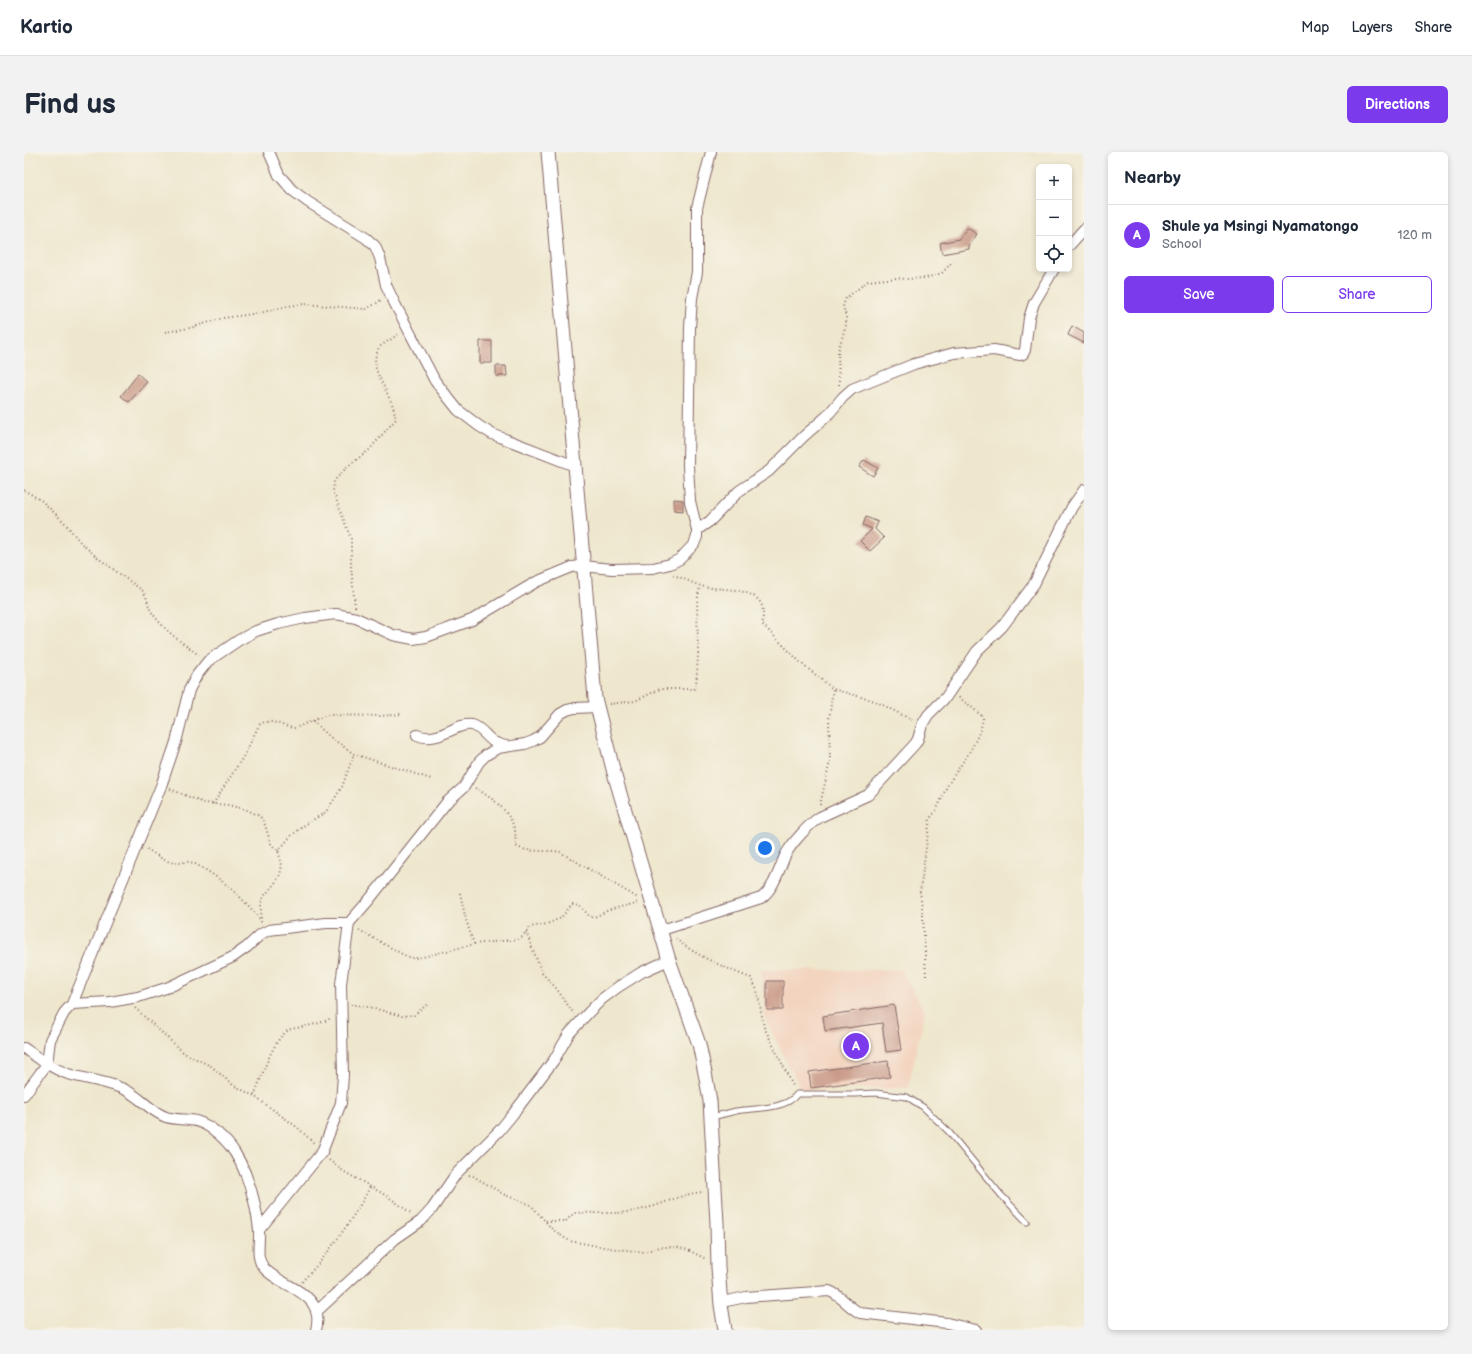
<!DOCTYPE html>
<meta charset="utf-8">
<style>
:root{--surface:#fff;--page:#f2f2f3;--text:#1f2937;--muted:#747a83;--line:#e0e1e3;--accent:#7c3aed}
body{margin:0;font-family:"Balsamiq Sans",sans-serif;background:var(--page);color:var(--text)}
.controls{position:absolute;right:12px;top:12px;display:grid;overflow:hidden;border-radius:6px;box-shadow:0 2px 6px #0003}
.controls button{width:36px;height:36px;display:grid;place-items:center;padding:0;border:0;border-bottom:1px solid var(--line);background:var(--surface);color:var(--text);font:20px sans-serif}
.you{position:absolute;left:741px;top:696px;width:14px;height:14px;margin:-10px;border:3px solid #fff;border-radius:50%;background:#1a73e8;box-shadow:0 0 0 6px #1a73e833}
.badge{display:grid;place-items:center;width:26px;height:26px;border-radius:50%;background:var(--accent);color:#fff;font-size:13px;font-weight:700}
.pin{position:absolute;translate:-50% -50%;border:2px solid #fff;box-shadow:0 1px 4px #0006}
.list{margin:0;padding:0;list-style:none}
h2{display:flex;justify-content:space-between;align-items:center;height:52px;margin:0;padding:0 16px;font-size:17px}
h2 small{font-size:13px;font-weight:400;color:var(--muted)}
.list li{display:grid;grid-template-columns:26px 1fr auto;gap:12px;align-items:center;box-sizing:border-box;height:60px;padding:0 16px;border-top:1px solid var(--line)}
.list b{display:block;font-size:15px;white-space:nowrap}
.list p{margin:0;font-size:13px;white-space:nowrap;color:var(--muted)}
.list em{font-size:13px;font-style:normal;color:var(--muted)}
.actions{display:flex;gap:8px;padding:12px 16px}
.actions a{flex:1;padding:9px 0;border:1px solid var(--accent);border-radius:6px;text-align:center;font-size:14px;color:var(--accent)}
.actions .main{background:var(--accent);color:#fff}
.icon{flex:none;width:22px;height:22px;fill:none;stroke:currentColor;stroke-width:2;stroke-linecap:round;stroke-linejoin:round}
.map{position:relative;flex:none;width:1060px;height:1178px;overflow:hidden;border-radius:6px}
header{display:flex;align-items:center;gap:24px;box-sizing:border-box;height:56px;padding:0 20px;background:var(--surface);border-bottom:1px solid var(--line)}
header strong{font-size:19px}
nav{display:flex;gap:22px;margin-inline-start:auto;font-size:14px}
.intro{display:flex;align-items:center;justify-content:space-between;box-sizing:border-box;height:96px;padding:0 24px}
h1{margin:0;font-size:28px}
.button{padding:10px 18px;border-radius:6px;background:var(--accent);color:#fff;font-size:14px;font-weight:700}
main{display:flex;gap:24px;padding:0 24px}
aside{flex:1;background:var(--surface);border-radius:6px;box-shadow:0 2px 6px #0003}
.map>svg:first-child{display:block}
.built{fill:#f3d4bf}
.building{fill:#c99987}
.lines{fill:none;stroke-linecap:round;stroke-linejoin:round}
.service-casing{stroke:#836564;stroke-width:7}
.minor-casing{stroke:#836564;stroke-width:12}
.tertiary-casing{stroke:#836564;stroke-width:15}
.path{stroke:#836564;stroke-width:2;stroke-dasharray:1 3;stroke-linecap:butt}
.service{stroke:#fff;stroke-width:5}
.minor{stroke:#fff;stroke-width:10}
.tertiary{stroke:#fff;stroke-width:13}
</style>
<header>
<strong>Kartio</strong>
<nav><a>Map</a><a>Layers</a><a>Share</a></nav>
</header>
<div class="intro"><h1>Find us</h1><a class="button">Directions</a></div>
<main>
<div class="map">
<svg width="1060" height="1178" viewBox="0 0 1060 1178">
<rect width="100%" height="100%" fill="#f7f3e8"/>
<filter id="ink" filterUnits="userSpaceOnUse"><feTurbulence type="fractalNoise" baseFrequency=".025" numOctaves="2"/><feDisplacementMap in="SourceGraphic" scale="8" xChannelSelector="R" yChannelSelector="G"/><feConvolveMatrix kernelMatrix="1 2 1 2 8 2 1 2 1" color-interpolation-filters="sRGB"/></filter>
<filter id="wash" filterUnits="userSpaceOnUse"><feTurbulence type="fractalNoise" baseFrequency=".012" numOctaves="4" result="noise"/><feDisplacementMap in="SourceGraphic" scale="16" xChannelSelector="R" yChannelSelector="G"/><feGaussianBlur stdDeviation="0.9" result="paint"/><feColorMatrix in="noise" values="0 0 0 0 0 0 0 0 0 0 0 0 0 0 0 0 0 1.4 0 .05"/><feComposite in="paint" operator="in"/></filter>
<g filter="url(#wash)">
<rect width="100%" height="100%" fill="#eee7cd"/>
<path class="built" d="M737 818H877L901 860 884 936 777 938 741 866Z"/>
<g id="blocks">
<path class="building" d="M943 76 953 82 945 94V97L918 102 916 91 935 87Z
M1048 174 1060 181V191L1044 183Z
M456 189H468V211H456Z
M472 214H482L483 224H472Z
M114 222 123 230 105 250 97 244Z
M840 308 854 316 849 324 835 315Z
M650 347 659 348V359L650 358Z
M842 365 854 370 851 377 860 386 846 399 836 389 848 377 839 373Z
M743 829H759V858H743Z
M870 853 877 898 862 900 858 871 801 879 799 864Z
M864 909 866 925 787 936 785 920Z"/>
</g>
</g>
<g filter="url(#ink)">
<use href="#blocks" fill-opacity="0" stroke="#836564" stroke-width="1"/>
<g class="lines">
<defs>
<path id="service" d="M688 965C696 963 704 961 712 959 729 956 762 958 773 942H831L852 941 883 945 899 955 924 979 977 1043 1003 1070"/>
<path id="minor" d="M245 0 255 23 268 38 284 50 342 86 351 94 356 106 362 133 370 150 411 229 434 258 455 274 468 282 551 314
M1045 94 1060 77
M673 378 686 369 715 339 745 319 780 284 803 264 819 245 828 237 890 212 930 201 970 198 996 203 999 202 1001 198 1005 166 1010 151 1030 117
M393 583C416 592 431 570 448 573 457 575 462 585 470 590 474 592 478 593 482 594
M637 780 641 777 737 746C751 736 755 716 762 702 768 691 785 672 796 665L844 643 891 592 894 587 898 573 904 563 922 545 953 499 978 475 1010 432 1038 375 1048 355 1060 338
M48 852 86 850 114 845 145 835 209 805 223 795 237 782 245 778 302 771H325
M0 896C14 906 27 916 44 922 61 927 80 929 97 936 114 942 125 959 142 965 152 968 162 967 172 969 187 973 203 988 211 1001 220 1015 226 1033 230 1049 232 1058 234 1069 235 1078 236 1091 231 1106 240 1116 257 1136 302 1139 292 1178
M0 943 23 912 26 888 40 861 48 852 137 634 152 590 165 538 173 523 184 509 215 488 232 479 254 472 281 466 312 462 332 466 369 483 389 487 402 485 448 468 512 430 548 415 559 414 588 417 629 416 646 412 656 407 670 392 673 385V378L666 349 664 314 666 176 668 146 673 120V56L687 0
M235 1078 298 1000 317 951 319 923 317 832 325 771 345 748 423 650 440 635 455 610 462 603 474 596 501 592 509 589 516 585 536 562 543 558 551 556 573 555
M697 1153 698 1150 722 1145 805 1139C817 1143 824 1155 836 1161L923 1171 952 1178
M292 1160 371 1087 397 1069 408 1057 432 1022 475 979 489 962 530 908 545 882 565 860 578 847 594 835 618 820 645 808"/>
<path id="tertiary" d="M524 0 571 546 590 621 645 808 675 892 682 926 686 949 693 1071 694 1115 697 1153 701 1178"/>
</defs>
<use href="#service" class="service-casing"/>
<use href="#minor" class="minor-casing"/>
<use href="#tertiary" class="tertiary-casing"/>
<path class="path" d="M141 180 166 176 199 166 236 161 264 154 280 152 342 157 353 151 357 148
M815 233 814 199 822 173V166L819 153 822 146 844 129 873 126 882 127 902 126 918 121 929 109
M0 338 18 349 40 370 57 391 74 406 119 439C124 446 123 452 127 459 139 478 157 490 175 503
M649 423C660 426 671 433 681 435 697 438 731 435 738 454 740 460 738 467 739 473L777 511 809 537 851 549 888 568
M331 455 327 414V387L309 339 310 329 323 315 345 298 372 267 369 254 352 218 351 206 355 195 375 182
M585 552 611 549 636 537H670L672 535 674 503 673 450 676 434
M289 569 306 585 330 602 407 627
M451 636C468 646 486 658 491 679 492 684 491 689 492 694 505 702 522 697 536 700L614 746
M146 637 180 651 204 653 223 658 236 664 241 673 247 692 254 699 258 713 256 723 249 734 240 744 237 751V771
M189 652 221 602 235 573C246 564 259 576 271 576L303 563 358 564 377 562
M796 653 806 609 805 567 809 537
M123 697C131 702 141 710 151 711 157 712 162 708 169 711 194 723 220 746 237 769
M254 699 268 683 282 672 302 660 318 635 330 602
M436 741 442 768 450 792
M335 778 380 803 387 806H395L450 792 495 787 498 785 506 775 523 772 537 766 548 752C560 751 560 763 568 765 573 765 581 759 586 758 596 754 607 754 616 749
M502 780 518 821 532 836 550 862
M652 787C669 802 705 818 727 826L733 838 740 875 770 936
M902 824 899 763 896 740 906 666C916 656 918 642 925 631 938 610 954 592 959 567V565L945 553 934 545
M327 852 349 856 378 864 390 863 404 852
M111 856 160 901 187 914 209 933 230 944 273 975 290 991
M230 943C238 926 248 887 265 878 268 876 274 876 278 875 287 873 299 871 307 866
M305 1008 319 1019 363 1044 388 1062
M445 1023 449 1024 481 1043 507 1053 528 1077 542 1087 546 1089 585 1096 620 1100 636 1095H652L664 1098 682 1107
M522 1069H542L550 1061C572 1060 594 1063 615 1058 637 1054 658 1041 680 1040
M278 1130C286 1120 296 1111 303 1101 319 1080 334 1058 346 1035"/>
<use href="#service" class="service"/>
<use href="#minor" class="minor"/>
<use href="#tertiary" class="tertiary"/>
</g>
</g>
</svg>
<div class="controls">
<button>+</button>
<button>−</button>
<button><svg class="icon" aria-label="locate" viewBox="0 0 24 24"><circle cx="12" cy="12" r="6"/><path d="M12 2v4M12 18v4M2 12h4M18 12h4"/></svg></button>
</div>
<div class="you"></div>
<div class="pin badge" style="left:832px;top:894px">A</div>
</div>
<aside>
<h2>Nearby<small></small></h2>
<ul class="list">
<li><span class="badge">A</span><div><b>Shule ya Msingi Nyamatongo</b><p>School</p></div><em>120 m</em></li>
</ul>
<div class="actions"><a class="main">Save</a><a>Share</a></div>
</aside>
</main>
